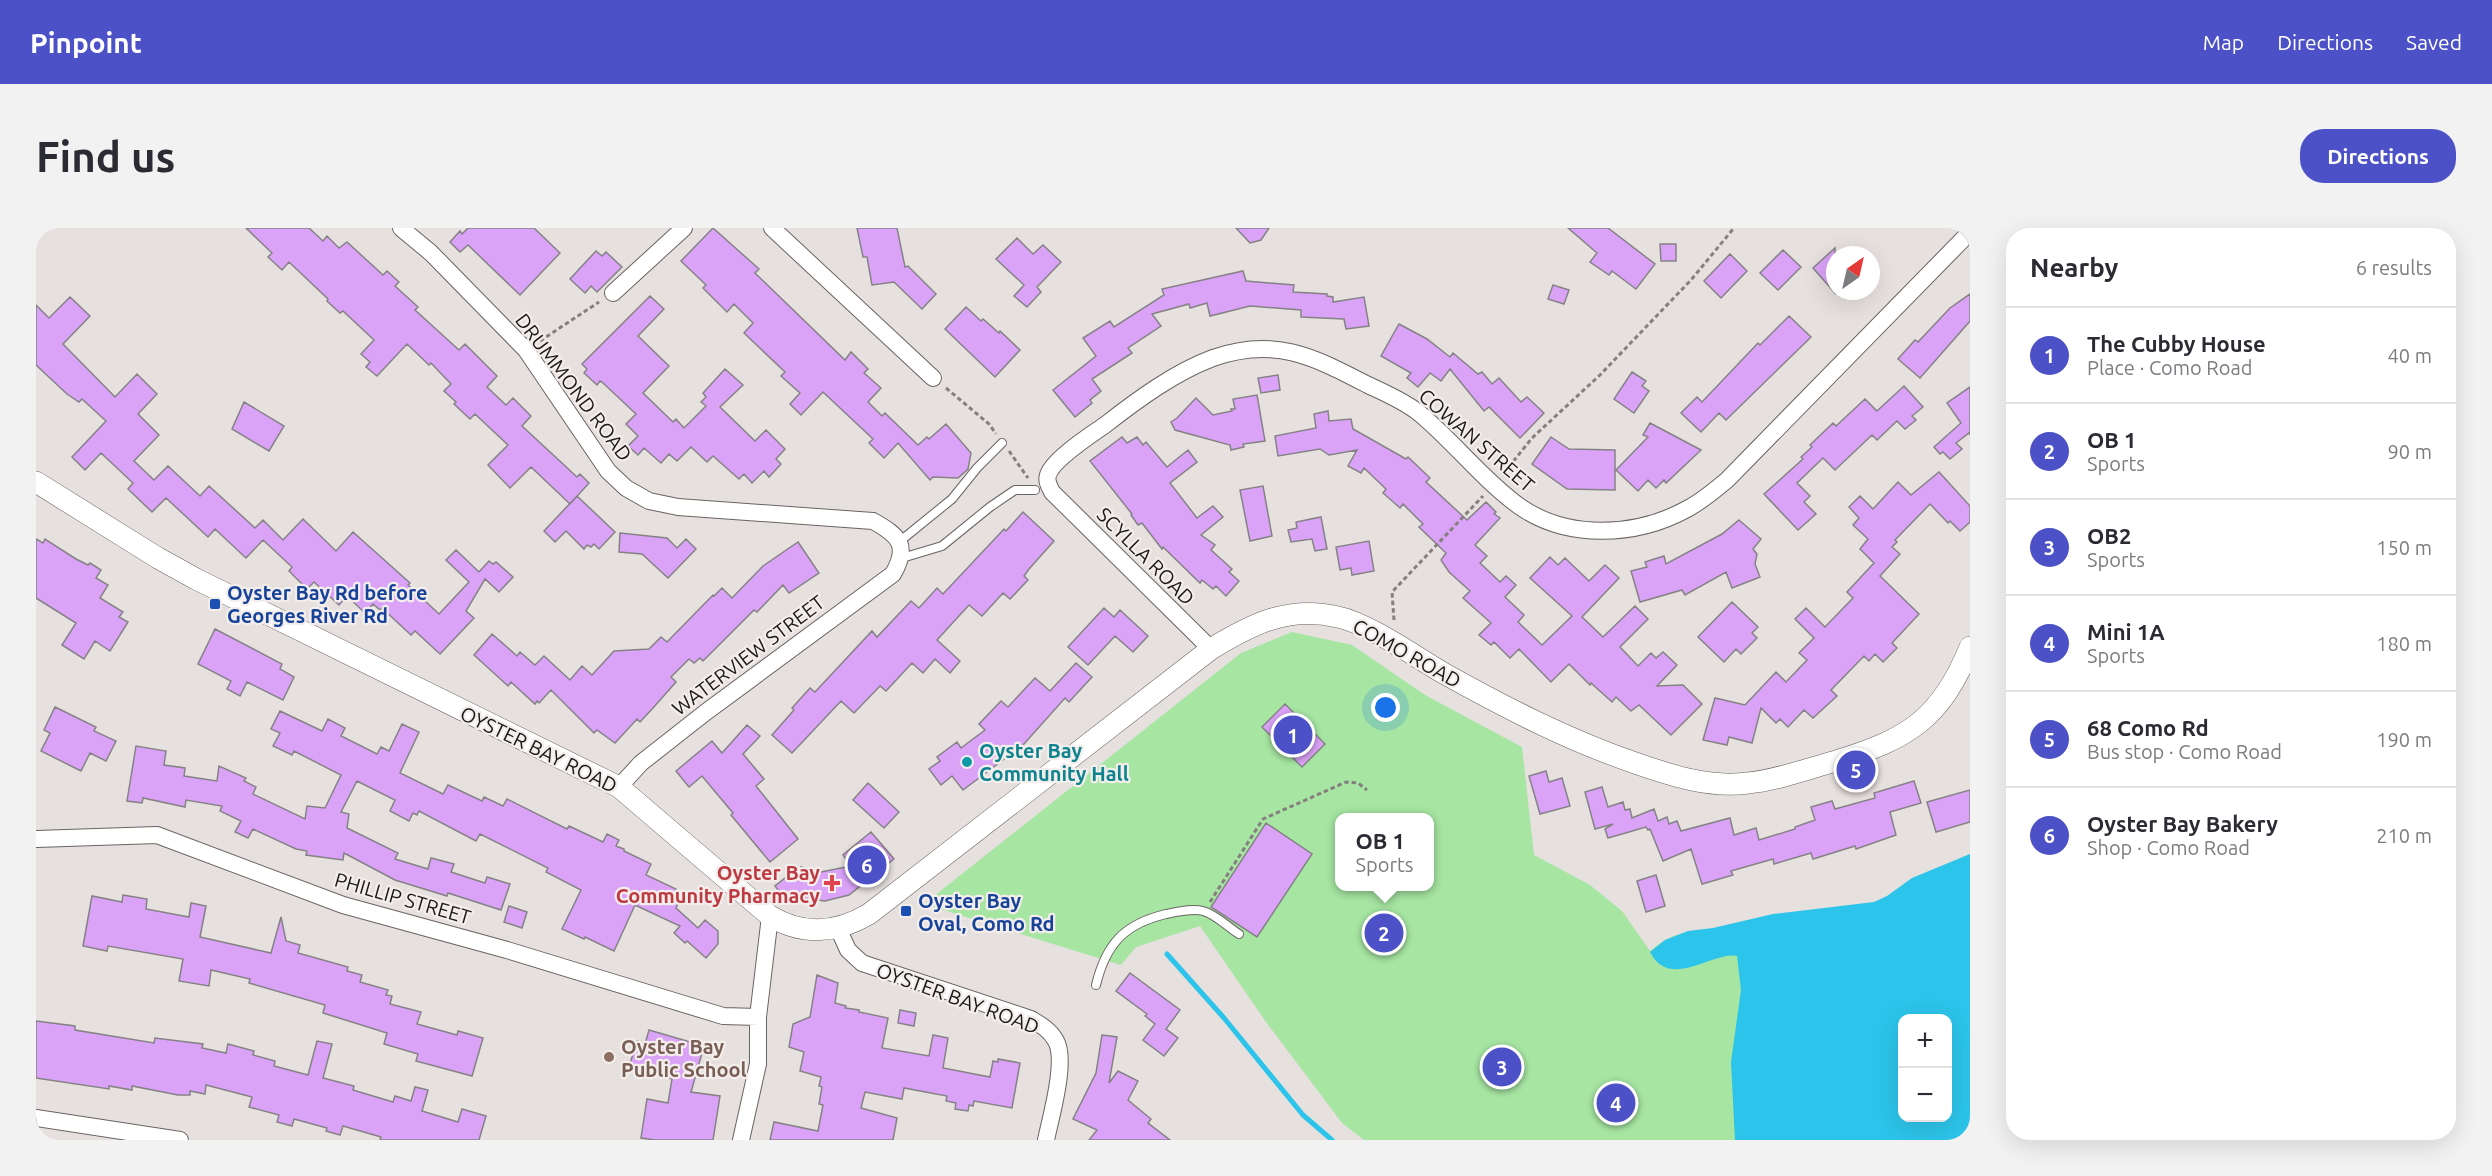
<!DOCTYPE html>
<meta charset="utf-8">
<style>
:root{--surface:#fff;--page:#f2f2f3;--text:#2b2b33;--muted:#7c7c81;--line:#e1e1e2;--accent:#4c51c7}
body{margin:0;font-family:Ubuntu,sans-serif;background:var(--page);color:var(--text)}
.controls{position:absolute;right:18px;bottom:18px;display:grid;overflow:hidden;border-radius:12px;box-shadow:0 6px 24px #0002}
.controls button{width:54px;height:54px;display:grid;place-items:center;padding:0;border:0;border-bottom:2px solid var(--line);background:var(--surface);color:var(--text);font:30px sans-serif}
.compass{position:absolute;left:1790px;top:18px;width:54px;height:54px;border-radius:50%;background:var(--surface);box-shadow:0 6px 24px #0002;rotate:34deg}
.you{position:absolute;left:1350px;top:480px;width:21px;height:21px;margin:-15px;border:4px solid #fff;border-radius:50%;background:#1a73e8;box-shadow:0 0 0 9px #1a73e833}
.badge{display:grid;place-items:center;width:39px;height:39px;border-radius:50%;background:var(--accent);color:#fff;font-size:20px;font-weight:700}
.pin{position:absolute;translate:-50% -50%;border:3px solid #fff;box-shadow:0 2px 6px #0006}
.popup{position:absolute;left:1299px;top:585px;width:99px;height:78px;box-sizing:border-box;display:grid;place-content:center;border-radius:12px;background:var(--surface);filter:drop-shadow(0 2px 4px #0005);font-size:20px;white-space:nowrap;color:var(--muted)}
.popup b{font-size:22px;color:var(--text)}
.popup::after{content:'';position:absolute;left:50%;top:100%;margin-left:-12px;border:12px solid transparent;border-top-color:var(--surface)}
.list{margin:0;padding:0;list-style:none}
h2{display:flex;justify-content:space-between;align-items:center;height:78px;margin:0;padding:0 24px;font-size:26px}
h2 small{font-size:20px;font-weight:400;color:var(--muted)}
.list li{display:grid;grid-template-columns:39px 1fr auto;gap:18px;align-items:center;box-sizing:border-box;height:96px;padding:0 24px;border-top:2px solid var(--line)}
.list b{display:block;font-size:22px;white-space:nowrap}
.list p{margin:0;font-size:20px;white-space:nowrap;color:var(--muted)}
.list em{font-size:20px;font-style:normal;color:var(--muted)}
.map{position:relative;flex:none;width:1934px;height:912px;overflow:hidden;border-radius:24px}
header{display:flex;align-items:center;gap:36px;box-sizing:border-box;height:84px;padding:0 30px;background:var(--accent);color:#fff}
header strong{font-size:28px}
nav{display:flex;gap:33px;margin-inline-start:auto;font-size:21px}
.intro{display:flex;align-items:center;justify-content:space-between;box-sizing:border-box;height:144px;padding:0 36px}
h1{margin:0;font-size:42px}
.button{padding:15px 27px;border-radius:24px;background:var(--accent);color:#fff;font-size:21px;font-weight:700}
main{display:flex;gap:36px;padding:0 36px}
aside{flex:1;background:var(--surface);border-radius:24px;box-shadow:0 6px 24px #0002}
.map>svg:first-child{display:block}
.green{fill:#a6e5a2;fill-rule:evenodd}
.water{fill:#2cc4ea;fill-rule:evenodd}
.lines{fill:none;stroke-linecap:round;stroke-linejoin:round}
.stream{stroke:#2cc4ea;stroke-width:5}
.building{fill:#dba3f8;stroke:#858286;stroke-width:1.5}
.service-casing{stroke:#696462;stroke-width:10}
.minor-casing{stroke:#696462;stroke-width:18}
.tertiary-casing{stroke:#696462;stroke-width:22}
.path{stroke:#85807f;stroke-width:3;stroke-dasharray:4.5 3;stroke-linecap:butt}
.service{stroke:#fff;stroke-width:8}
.minor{stroke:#fff;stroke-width:16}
.tertiary{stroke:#fff;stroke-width:21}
.transit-dot{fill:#1a4fb4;stroke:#f3edeb;stroke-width:2}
.culture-dot{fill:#0f9aa8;stroke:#f3edeb;stroke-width:2}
.health-dot{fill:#e0444e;stroke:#f3edeb;stroke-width:2}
.education-dot{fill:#8d6e63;stroke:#f3edeb;stroke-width:2}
.labels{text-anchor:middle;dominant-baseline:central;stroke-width:4.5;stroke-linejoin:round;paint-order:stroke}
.street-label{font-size:20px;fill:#1a1818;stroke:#f3edeb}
.transit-label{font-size:20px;font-weight:bold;fill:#164399;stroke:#f3edeb;text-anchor:start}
.culture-label{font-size:20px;font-weight:bold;fill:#0d838f;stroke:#f3edeb;text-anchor:start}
.health-label{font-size:20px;font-weight:bold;fill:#be3a42;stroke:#f3edeb;text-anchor:end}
.education-label{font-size:20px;font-weight:bold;fill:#785e54;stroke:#f3edeb;text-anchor:start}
</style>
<header>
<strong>Pinpoint</strong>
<nav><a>Map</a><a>Directions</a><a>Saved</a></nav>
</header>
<div class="intro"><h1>Find us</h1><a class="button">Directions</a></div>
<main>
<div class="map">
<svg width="1934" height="912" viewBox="0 0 1934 912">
<rect width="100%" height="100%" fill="#e6e0de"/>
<path class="green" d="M1256 404 1316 417 1389 467 1486 519 1498 627 1554 657 1586 683 1614 723C1645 696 1670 703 1708 708L1724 912H1328L1306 895 1230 794 1164 698 1100 719 1085 737 888 676 1205 425ZM1303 590H1393V658H1303Z"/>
<path class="water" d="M1934 626V912H1699L1695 834 1705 762 1701 728C1677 723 1634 763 1614 724L1629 712 1652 703 1677 700 1737 686 1838 674 1851 668 1876 650ZM1866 790H1912V890H1866Z"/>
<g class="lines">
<path class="stream" d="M1131 726 1188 790 1267 887 1296 912"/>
</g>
<path class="building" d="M210 0H273L287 13 291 8 303 20 311 14 347 47 351 43 363 54 359 58 382 79 379 82 423 122 429 116 461 148 451 159 470 177 477 170 495 188 486 198 541 249 544 246 553 255 534 276 495 239 474 260 452 237 472 217 439 186 434 191 418 176 420 174 408 163 415 156 395 135 393 137 371 116 341 148 330 139 334 134 325 126 338 112 307 83 304 85 291 73 292 71 253 34 246 42 232 29 236 25Z
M432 0H498L524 25 484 67 432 17 424 24 414 14 424 3 426 6Z
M677 0 723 41 719 45 809 132 815 124 832 141 828 145 845 160 832 174 846 188 849 185 882 217 891 209 893 211 910 196 935 225 932 241 922 250 897 249 894 252 862 215 848 230 833 215 837 211 787 164 765 187 754 176 764 165 745 148 749 144 708 105 717 95 698 76 691 84 667 60 670 57 645 33Z
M821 0H861L869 39 872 38 900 66 886 81 858 54 836 57 831 29H827Z
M1200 0H1233L1225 12 1214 15Z
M1532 0H1572L1619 36 1600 61 1576 43 1573 47 1554 34 1561 25Z
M981 10 997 26 1007 17 1025 34 1001 59 1005 64 991 79 978 68 988 57 960 31Z
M1624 16H1640V33H1625Z
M1799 20V65L1777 40Z
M1747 22 1765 39 1742 62 1724 45Z
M560 23 566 28 570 24 586 39 561 64 555 58 549 65 534 51Z
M1694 26 1711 43 1685 70 1668 53Z
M1207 43 1210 53 1258 57 1257 64 1291 66V68L1297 69V74L1328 69 1333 98 1310 101 1308 91 1265 89V82L1214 78 1174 88 1171 75 1154 80 1153 76 1116 86 1125 98 1092 120 1096 125 1056 151 1065 163 1054 172 1056 175 1039 189 1017 162 1060 128 1047 110 1074 93 1078 99 1128 67 1126 61Z
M1517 57 1533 62 1528 76 1512 71Z
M1934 66V93L1884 150 1862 131 1879 112 1882 114 1914 80Z
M614 68 628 81 602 108 633 138 607 165 637 194 640 191 648 200 670 178 665 174 670 169 667 165 689 141 707 157 684 179 719 213 730 202 749 221 740 231 745 236 733 249 728 243 716 255 708 246 703 251 677 228 671 234 655 219 641 233 633 226 625 235 608 220 602 227 592 218 602 208 590 196 600 186 566 154 564 153 561 157 548 145 551 141 546 136Z
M34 69 54 88 27 116 79 169 101 146 121 166 102 186 123 207 98 233 118 252 132 238 164 268 173 258 219 300 227 292 247 312 267 291 300 323 317 304 374 355 372 357 403 386 433 354 410 332 420 322 443 344 453 333 457 336 460 334 477 349 463 364 449 351 430 383 438 390 404 426 379 403 375 407 346 380 344 382 337 376 329 385 311 368 303 377 278 354 271 361 253 343 256 339 227 312 210 330 179 301 172 309 130 270 116 284 92 261 97 255 65 225 49 242 36 229 70 193 46 171 43 174 31 166 0 137V77L13 90Z
M930 79 945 93 947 91 963 105 964 103 984 122 959 149 909 101Z
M1753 88 1775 109 1690 192 1683 185 1665 204 1645 185 1661 169 1666 174 1722 115 1724 117Z
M1363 96 1391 111 1414 129 1417 125 1442 146 1446 144 1456 156 1463 150 1485 174 1491 169 1508 185 1484 210 1453 179 1448 183 1414 141 1405 153 1394 145 1382 159 1371 150 1375 145 1345 128Z
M1596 144 1610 153 1606 158 1613 163 1598 185 1578 171Z
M1242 147 1244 162 1225 165 1222 150Z
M1868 158 1887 179 1876 188 1880 192 1869 201 1861 193 1841 212 1836 207 1799 242 1787 230 1761 255 1774 268 1768 274 1780 286 1762 302 1728 266 1767 231 1765 229 1776 219 1774 217 1797 195 1800 198 1829 171 1841 183Z
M1934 159V207L1933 205 1920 215 1926 221 1914 231 1907 224 1904 226 1898 219 1925 195 1911 175Z
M1221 167 1229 213 1207 216 1208 219 1195 222 1194 217 1139 202 1135 194 1141 190 1160 170 1177 187 1196 183 1195 181H1199L1197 171Z
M208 174 248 198 233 223 196 201Z
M1292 183 1293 193 1315 191 1317 201 1370 231 1372 229 1394 250 1390 254 1431 292 1450 274 1460 284 1458 286 1464 290 1439 317 1451 328 1444 335 1464 354 1470 348 1480 357 1469 369 1488 387 1482 394 1506 417 1536 388 1494 350 1514 329 1522 337 1529 330 1553 353 1569 337 1583 350 1546 389 1567 409 1599 378 1612 391 1584 419 1602 438 1615 425 1620 430 1627 424 1641 437 1621 458 1647 457 1666 476 1635 507 1603 477 1595 483 1580 469 1576 474 1555 455 1554 457 1533 436 1515 454 1483 421 1474 430 1458 414 1455 417 1443 407 1455 395 1427 370 1434 363 1413 344 1405 332 1410 325 1383 299 1387 296 1367 276 1364 280 1347 265 1350 261 1328 240 1325 245 1312 238 1321 222 1293 227 1284 221 1242 228 1239 208 1280 200 1278 186Z
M1614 195 1665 222 1630 255 1628 252 1620 260 1612 252 1602 263 1580 242 1612 209 1607 207Z
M1086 209 1091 215 1101 209 1107 217 1110 214 1131 239 1152 222 1161 234 1134 255 1161 290 1177 278 1187 289 1165 307 1179 317 1175 322 1196 341 1193 344 1203 353 1190 368 1180 358 1177 361 1166 352 1164 355 1127 319 1126 321 1106 295 1102 297 1095 287 1096 286 1054 233Z
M1515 209 1533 221 1579 222V262L1531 261 1496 236Z
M1903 244 1934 278V294L1924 303 1914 293 1912 295 1894 276 1859 312 1861 314 1856 319 1864 326 1844 348 1883 386 1856 415 1861 420 1847 434 1839 426 1833 433 1828 428 1795 462 1801 468 1777 490 1768 482 1752 499 1744 491 1740 495 1725 480 1716 515 1693 509 1691 517 1667 512 1679 470 1709 477 1740 444 1750 454 1771 432 1763 425 1778 410 1759 391 1770 380 1789 399 1817 370 1811 364 1838 335 1824 321 1832 311 1817 297 1823 290 1813 279 1824 268 1837 281 1862 254 1875 267Z
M1227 258 1236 308 1214 313 1204 262Z
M541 268 579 304 563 321 558 316 555 319 551 317 548 321 530 303 519 314 508 303Z
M987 284 1018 313 993 341 988 348 992 352 974 371 967 365 946 388 933 377 901 412 924 433 914 445 899 431 887 445 876 435 850 463 844 458 818 485 805 473 756 525 736 507 758 482 756 480 774 460 779 464 836 403 841 409 875 373 883 380 901 360 907 366 968 301 970 303Z
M1285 289 1291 321 1279 323 1276 311 1255 314 1252 302 1261 300 1260 294Z
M1703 292 1725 311 1717 321 1721 326 1719 336 1724 349 1696 360 1690 344 1649 367 1646 362 1604 374 1595 343 1611 339 1609 334 1628 328 1630 336 1686 306Z
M584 305 631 310 641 320 650 311 660 321 632 350 606 326 583 324Z
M0 311 7 315 9 311 40 331 52 337 54 335 65 342 60 350 72 357 64 370 87 384 83 389 92 394 74 423 59 413 48 431 26 417 40 395 0 370Z
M1333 313 1338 343 1316 347 1315 340 1304 342 1300 319Z
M762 314 783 345 753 365 747 357 721 384 718 382 667 433 664 430 658 435 653 431 635 449 640 454 617 480 604 494 601 491 579 515 561 502 558 505 515 462 503 475 501 473 499 476 475 454 472 458 438 427 456 406 481 428 484 424 499 437 508 428 534 452 546 438 556 447 578 423 613 421 625 409 631 414 677 367 678 368 686 360 696 370 727 338Z
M1696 374 1722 399 1716 405 1721 410 1705 426 1700 421 1688 434 1662 409Z
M1068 380 1078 389 1084 382 1112 408 1097 424 1079 408 1052 437 1032 419Z
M179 401 246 436 244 441 258 449 247 472 211 454 204 468 191 461 195 453 162 436Z
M1040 435 1056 449 1033 474 1029 470 978 527 976 525 927 562 916 548 905 557 893 541 904 533 901 529 921 514 925 520 949 502 943 496 965 473 972 479 999 450 1014 463Z
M1249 476 1289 516 1266 539 1226 499Z
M19 479 60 499 58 503 80 513 70 533 54 525 45 543 5 523 14 505 8 502Z
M244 483 286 503 292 491 309 500 305 508 341 526 345 519 353 523 366 496 383 504 364 545 407 566 412 557 446 573 448 569 467 578 471 571 531 601 533 598 567 614 571 606 583 612 580 618 588 621V623L615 636 610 647 640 661 637 668 644 671 640 680 662 700 669 692 682 703V716L670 730 651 713 649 715 638 705 644 698 599 677 578 723 549 709 548 711 526 701 545 662 510 644 512 640 444 606 440 613 383 583 381 587 377 585 373 593 354 583 359 572 321 553 305 584 313 586 311 600 362 625 359 631 392 641 395 630 418 636 415 644 449 655 451 649 474 656 465 682 412 665 411 668 359 652 308 625 307 632 270 627 271 623 260 621 217 601 212 610 199 604 205 593 184 583 186 578 150 572 149 579 107 570 106 575 91 573 100 518 130 523 128 537 149 540 148 548 181 553 183 538 210 550 208 553 220 559 217 566 269 591 271 578 289 580 305 547 258 523 256 527 237 518 244 505 235 501Z
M711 497 724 508 707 526 728 551 720 558 762 611 734 634 695 587 697 585 666 548 653 559 640 543 676 513 686 525Z
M1510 543 1513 554 1526 550 1534 578 1504 586 1493 548Z
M1878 553 1885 575 1854 584 1860 607 1820 621 1819 618 1777 631 1775 625 1738 636 1737 631 1695 643 1697 647 1666 656 1655 621 1627 633 1614 601 1612 602 1610 599 1572 610 1569 601 1577 596 1559 601 1549 564 1566 559 1572 579 1587 574 1589 582 1594 581 1596 590 1618 581 1622 593 1631 589 1633 596 1641 593 1645 603 1694 590 1698 607 1720 600 1723 612 1759 601V599L1779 592 1775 579 1796 573 1799 581 1839 570 1838 565Z
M832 555 863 584 848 600 817 572Z
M1934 562V594L1900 604 1891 574Z
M1230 595 1276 626 1221 709 1175 679Z
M835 604 858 631 813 667 789 673 765 670 745 666 739 658 749 650 761 652 765 639 785 644 815 638 807 627Z
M1620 647 1629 678 1610 684 1601 653Z
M87 667 111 671 110 681 153 689 155 675 170 678 164 709 235 725 245 689 250 713 264 717 262 725 312 739 311 743 326 747 324 754 352 762 350 767 356 768 354 776 385 784 381 796 421 807 422 803 447 810 436 848 380 833 382 826 348 816 351 805 287 785 289 777 213 755 214 751 175 742 173 758 143 753 147 731 72 718 71 723 47 718 56 668 86 674Z
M473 678 491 684 486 700 468 694Z
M1094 745 1144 782 1130 801 1142 810 1128 828 1107 812 1119 796 1109 788 1111 786 1080 763Z
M781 747 802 755 799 775 810 778 809 780 823 782V784L852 790 846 820 893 828 897 807 912 810 907 840 954 849 957 833 962 834V831L984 835 976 880 938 873 937 878 933 877 932 883 919 881 920 875 910 873 911 868 868 860 866 871 829 864 825 880 861 890 857 912H734L738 894 782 903 787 877 783 876 786 859 783 858 785 849 764 843 768 824 753 819 757 796 774 789Z
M864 782 880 785 878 798 862 795Z
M0 793 39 798V802L118 815 119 810 167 816 166 820 190 825 192 816 218 823 217 827 239 833 238 838 272 847 281 813 296 816 287 850 318 858 317 862 357 874 359 868 375 873 379 859 392 862 386 883 422 894 426 881 450 888 443 912H344L345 909 307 898 304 907 290 903 291 900 258 891 256 898 241 894 243 887 213 879 216 869 170 857 169 866 154 863V867H142L96 858V862L73 858V861L0 850Z
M613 802 668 818 655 864 684 868 677 912H619L605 910 611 871 632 875 636 851 593 839 601 813 609 816Z
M1066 807 1081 809 1073 855 1082 843 1102 853 1092 872 1115 891 1112 895 1134 912H1053L1061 902 1037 891 1060 845Z"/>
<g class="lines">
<defs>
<path id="service" d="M863 314 916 271 941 240 966 215
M866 330 906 318 954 279 979 262H999
M1060 757C1070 716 1088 696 1130 686 1141 684 1156 680 1167 683 1179 686 1192 699 1203 706"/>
<path id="minor" d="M365 0 395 25 490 122 572 243 590 260 613 273 642 279 837 293C864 308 873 318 857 346L670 484 605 535 583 559
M736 0 897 150
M577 65 648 0
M1175 421 1016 264C1013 258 1010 253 1012 247 1017 231 1055 207 1069 197 1101 172 1139 144 1177 130 1239 108 1278 129 1332 157 1349 165 1368 173 1383 185 1418 214 1446 251 1483 278 1531 312 1600 309 1651 281 1666 273 1678 263 1691 252L1934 4
M0 611 121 607 307 677 471 722 687 788 722 789
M802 700 812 722 826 735 995 791C1005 797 1014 802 1020 813 1031 833 1015 888 1010 912
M0 890 144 912
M705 912 722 836V789L734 688"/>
<path id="tertiary" d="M0 254 122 330 160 351 583 559 734 688C767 708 801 705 833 686L1175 421C1216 396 1253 377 1302 389 1332 395 1381 430 1409 446 1472 481 1534 513 1602 536 1637 548 1674 560 1712 555 1742 552 1771 541 1800 533 1872 511 1905 491 1934 419"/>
</defs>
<use href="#service" class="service-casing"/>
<use href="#minor" class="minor-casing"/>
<use href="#tertiary" class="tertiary-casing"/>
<path class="path" d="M504 113 563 74
M910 160 953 196 960 206
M973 223 992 250
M1468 245 1496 210 1564 147 1655 52 1698 0
M1358 392 1356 364 1447 268
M1174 674 1227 591 1310 554 1322 555 1331 562"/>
<use href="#service" class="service"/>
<use href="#minor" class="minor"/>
<use href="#tertiary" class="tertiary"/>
</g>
<g class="transit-dot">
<rect x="173" y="370" width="12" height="12" rx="3"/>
<rect x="864" y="677" width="12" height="12" rx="3"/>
</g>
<circle class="culture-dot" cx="931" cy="534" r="6"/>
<path class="health-dot" d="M793 646h6v6h6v6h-6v6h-6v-6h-6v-6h6z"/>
<circle class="education-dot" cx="573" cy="829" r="6"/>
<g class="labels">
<g class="street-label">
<text transform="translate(538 159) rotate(53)">DRUMMOND ROAD</text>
<text transform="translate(1441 212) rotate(41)">COWAN STREET</text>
<text transform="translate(1110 328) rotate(45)">SCYLLA ROAD</text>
<text transform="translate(1371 425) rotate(29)">COMO ROAD</text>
<text transform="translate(712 427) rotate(-37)">WATERVIEW STREET</text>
<text transform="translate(503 521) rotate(26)">OYSTER BAY ROAD</text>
<text transform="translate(367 670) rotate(16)">PHILLIP STREET</text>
<text transform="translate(922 770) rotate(20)">OYSTER BAY ROAD</text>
</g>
<g class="transit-label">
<text x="191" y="364">Oyster Bay Rd before<tspan x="191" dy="23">Georges River Rd</tspan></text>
<text x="882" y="672">Oyster Bay<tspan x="882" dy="23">Oval, Como Rd</tspan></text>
</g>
<g class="culture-label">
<text x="943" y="522">Oyster Bay<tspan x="943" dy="23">Community Hall</tspan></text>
</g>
<g class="health-label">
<text x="784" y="644">Oyster Bay<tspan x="784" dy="23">Community Pharmacy</tspan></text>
</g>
<g class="education-label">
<text x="585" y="818">Oyster Bay<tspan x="585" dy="23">Public School</tspan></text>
</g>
</g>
</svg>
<div class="controls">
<button>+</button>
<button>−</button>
</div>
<svg class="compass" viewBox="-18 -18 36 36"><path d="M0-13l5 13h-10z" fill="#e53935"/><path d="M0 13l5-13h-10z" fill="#7c7c81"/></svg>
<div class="you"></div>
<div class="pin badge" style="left:1257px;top:507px">1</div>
<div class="pin badge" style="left:1348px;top:705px">2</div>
<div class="popup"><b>OB 1</b>Sports</div>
<div class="pin badge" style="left:1466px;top:839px">3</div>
<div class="pin badge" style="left:1580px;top:875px">4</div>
<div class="pin badge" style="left:1820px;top:542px">5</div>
<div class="pin badge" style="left:831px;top:637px">6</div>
</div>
<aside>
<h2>Nearby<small>6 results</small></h2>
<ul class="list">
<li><span class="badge">1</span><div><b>The Cubby House</b><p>Place · Como Road</p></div><em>40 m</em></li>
<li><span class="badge">2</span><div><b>OB 1</b><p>Sports</p></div><em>90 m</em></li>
<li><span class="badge">3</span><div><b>OB2</b><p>Sports</p></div><em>150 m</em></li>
<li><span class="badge">4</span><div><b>Mini 1A</b><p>Sports</p></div><em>180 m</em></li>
<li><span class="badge">5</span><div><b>68 Como Rd</b><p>Bus stop · Como Road</p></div><em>190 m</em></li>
<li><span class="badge">6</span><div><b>Oyster Bay Bakery</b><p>Shop · Como Road</p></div><em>210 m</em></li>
</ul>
</aside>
</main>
